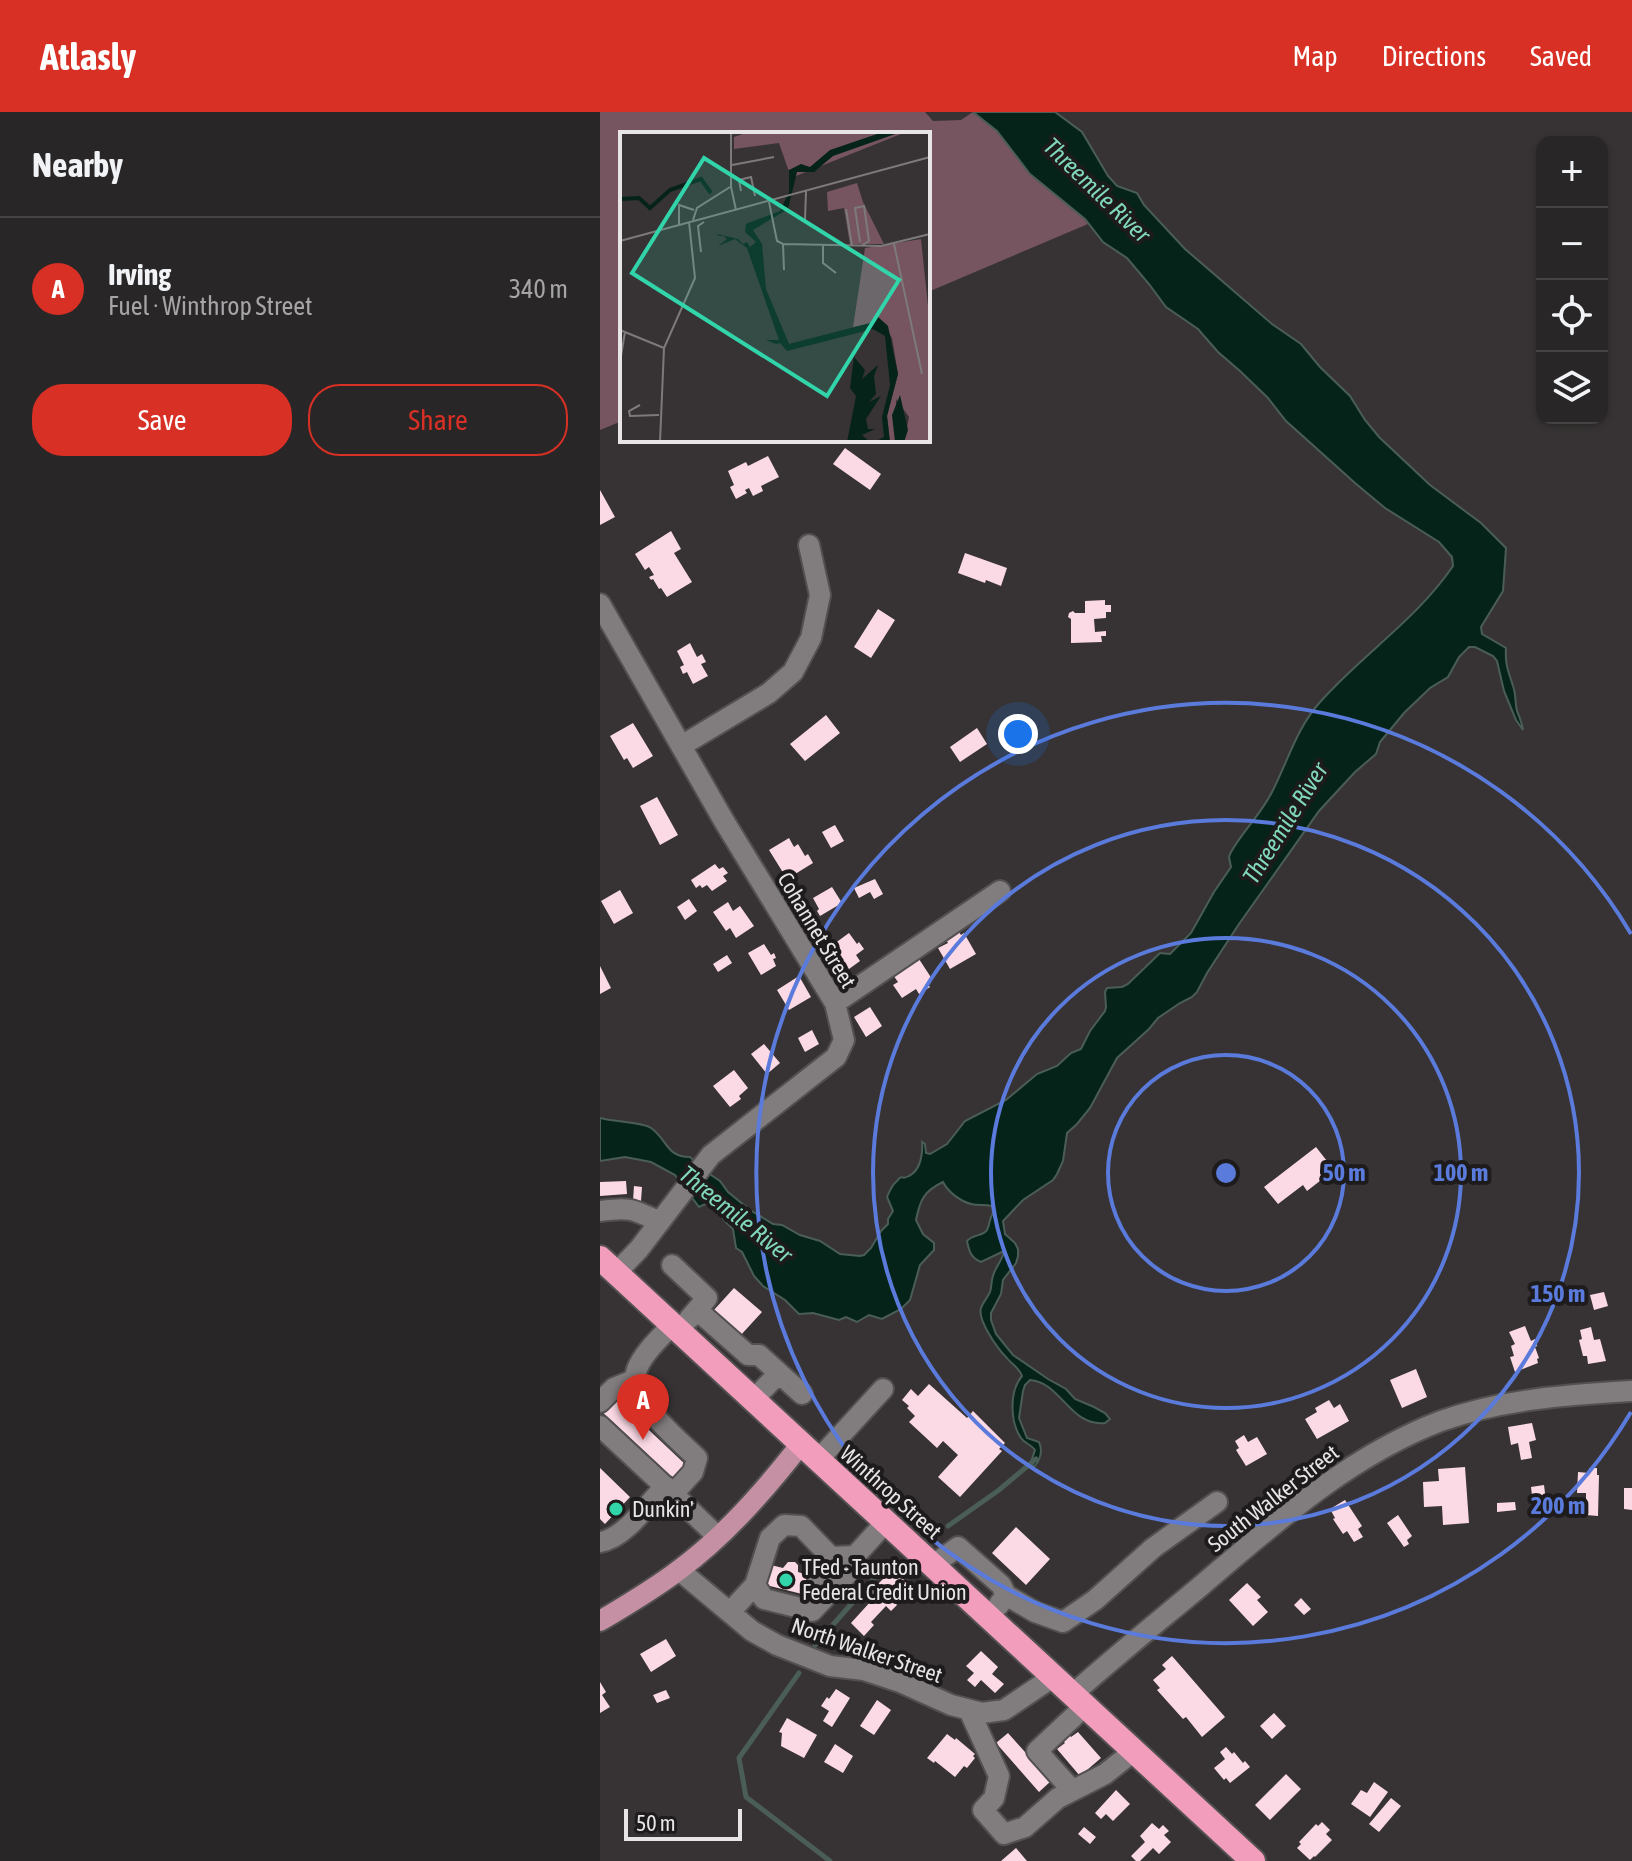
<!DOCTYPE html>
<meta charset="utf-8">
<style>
:root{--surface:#292627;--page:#353233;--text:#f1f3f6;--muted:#a5a5a7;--line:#454344;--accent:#d93025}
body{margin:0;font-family:"Asap Condensed",sans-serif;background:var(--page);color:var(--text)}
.controls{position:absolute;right:24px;top:24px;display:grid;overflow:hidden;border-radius:16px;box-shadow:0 2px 6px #0004}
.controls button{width:72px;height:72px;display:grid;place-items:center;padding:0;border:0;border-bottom:2px solid var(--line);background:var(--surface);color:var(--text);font:40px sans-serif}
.scale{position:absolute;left:24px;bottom:20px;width:118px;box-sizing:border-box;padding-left:8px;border:4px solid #e7e5e5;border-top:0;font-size:22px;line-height:28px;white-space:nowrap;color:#e7e5e5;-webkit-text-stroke:6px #1d1b1c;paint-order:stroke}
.you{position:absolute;left:418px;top:622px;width:28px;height:28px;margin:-20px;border:6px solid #fff;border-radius:50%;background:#1a73e8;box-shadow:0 0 0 12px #1a73e833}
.badge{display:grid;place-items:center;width:52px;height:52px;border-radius:50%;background:var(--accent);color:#fff;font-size:26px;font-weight:700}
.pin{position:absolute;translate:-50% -66px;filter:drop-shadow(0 2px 4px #0008)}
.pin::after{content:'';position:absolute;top:42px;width:28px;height:24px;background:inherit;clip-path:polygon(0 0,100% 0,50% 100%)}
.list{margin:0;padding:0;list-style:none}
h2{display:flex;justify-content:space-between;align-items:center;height:104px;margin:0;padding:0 32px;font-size:34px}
h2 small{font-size:26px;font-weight:400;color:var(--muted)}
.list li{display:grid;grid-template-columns:52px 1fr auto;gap:24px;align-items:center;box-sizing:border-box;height:144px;padding:0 32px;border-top:2px solid var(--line)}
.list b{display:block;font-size:30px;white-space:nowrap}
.list p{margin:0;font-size:26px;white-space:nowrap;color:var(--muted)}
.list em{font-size:26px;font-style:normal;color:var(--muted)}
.actions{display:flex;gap:16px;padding:24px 32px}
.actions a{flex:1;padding:18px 0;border:2px solid var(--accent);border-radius:32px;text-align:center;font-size:28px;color:var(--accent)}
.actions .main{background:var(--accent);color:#fff}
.icon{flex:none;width:44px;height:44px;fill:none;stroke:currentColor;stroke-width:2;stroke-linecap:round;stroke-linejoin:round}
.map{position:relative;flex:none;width:1032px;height:1749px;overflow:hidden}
header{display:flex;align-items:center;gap:48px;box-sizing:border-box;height:112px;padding:0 40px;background:var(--accent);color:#fff}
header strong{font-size:38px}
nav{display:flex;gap:44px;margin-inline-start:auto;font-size:28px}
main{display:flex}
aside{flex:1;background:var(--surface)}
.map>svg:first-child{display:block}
.green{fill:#765460}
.water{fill:#06231a;stroke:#4a5d57;stroke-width:2}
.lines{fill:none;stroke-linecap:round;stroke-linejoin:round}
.stream{stroke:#4a5d57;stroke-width:5}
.building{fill:#fcdae5}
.minor-casing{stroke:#535050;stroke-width:24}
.major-casing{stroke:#535050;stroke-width:24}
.highway-casing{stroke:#535050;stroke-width:28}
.minor{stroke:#817c7d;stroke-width:20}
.major{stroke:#c590a3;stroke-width:20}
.highway{stroke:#f29dbc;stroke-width:24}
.ring{fill:none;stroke:#5a7bdc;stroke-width:4}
.poi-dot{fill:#32d4a9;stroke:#1d1b1c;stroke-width:3}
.labels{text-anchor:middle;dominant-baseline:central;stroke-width:8;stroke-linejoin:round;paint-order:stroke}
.street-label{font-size:22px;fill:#e7e5e5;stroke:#1d1b1c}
.poi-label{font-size:22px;fill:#e7e5e5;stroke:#1d1b1c;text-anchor:start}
.water-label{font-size:24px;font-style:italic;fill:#80d7b9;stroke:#1d1b1c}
.inset-river{fill:none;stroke:#06231a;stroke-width:4}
.inset-road{fill:none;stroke:#7d7a7b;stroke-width:2}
.view{fill:#32d4a9;fill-opacity:0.15;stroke:#32d4a9;stroke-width:4}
.inset-edge{fill:none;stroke:#e7e5e5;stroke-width:4}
.centre{fill:#5a7bdc;stroke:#1d1b1c;stroke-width:4}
.ring-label{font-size:24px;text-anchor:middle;font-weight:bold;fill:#5a7bdc;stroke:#1d1b1c;stroke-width:8;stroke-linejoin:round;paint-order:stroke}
</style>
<header>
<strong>Atlasly</strong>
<nav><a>Map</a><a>Directions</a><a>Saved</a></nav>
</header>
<main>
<aside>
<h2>Nearby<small></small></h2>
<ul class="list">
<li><span class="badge">A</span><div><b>Irving</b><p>Fuel · Winthrop Street</p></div><em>340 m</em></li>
</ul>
<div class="actions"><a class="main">Save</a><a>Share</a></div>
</aside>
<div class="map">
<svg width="1032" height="1749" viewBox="0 0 1032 1749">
<rect width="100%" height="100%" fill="#373334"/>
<path class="green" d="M0 0H325L333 9 361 8 373 0 397 19 430 62 485 107 488 112 328 180V22H22V309L0 318Z"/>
<path class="water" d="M373 0H455L482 20 508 64 517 74 537 81 544 93 585 137 672 212 701 232 720 255 750 284 765 308 779 325 830 373 881 411 906 436 903 479 881 515 882 522 906 536C905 553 908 558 913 574 916 582 915 591 917 599 920 606 922 611 923 618L916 608 904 579 897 549 893 544 875 535H869L859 545 848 565 830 576 804 601 780 630 776 642 755 660 719 699 639 812 607 861 597 880 592 885 580 891 558 906 549 917 517 946 490 996 477 1012 467 1021 463 1049 457 1062 453 1068 423 1088 403 1109 405 1122 415 1131 418 1137V1144L416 1151 403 1168 401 1182 391 1201V1208L396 1222 413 1243 448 1267 466 1277 475 1287 494 1295 505 1301 510 1307 505 1311C470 1315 461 1270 430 1268L425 1273 423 1279 419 1306 427 1326 439 1330C443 1339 440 1348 434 1355L431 1350 435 1338C431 1332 425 1332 421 1326 410 1310 409 1279 422 1264 419 1255 412 1253 406 1245 398 1237 377 1208 381 1196 383 1190 388 1185 390 1180 392 1174 391 1167 394 1161 397 1153 403 1147 404 1139L381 1150C371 1146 369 1139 367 1129 373 1122 384 1124 387 1118 390 1112 389 1107 393 1101L392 1094C384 1092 378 1094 371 1092 360 1089 348 1080 343 1070 324 1079 320 1088 316 1108L323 1122 334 1131V1138L320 1153 310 1188 301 1197 282 1207 269 1203 257 1210 246 1205 239 1208 213 1201 199 1202 185 1188 163 1174 154 1164 142 1140 136 1136 133 1117 124 1108 117 1097 105 1092 99 1095 75 1063 51 1050 25 1045 0 1049V1006C13 1010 42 1010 51 1016 68 1028 66 1045 90 1045L108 1061 120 1069 128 1080 150 1098 173 1112 182 1113 200 1123 220 1129 240 1142 260 1144 264 1143 271 1136 281 1119 288 1112V1107L293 1099 287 1085C289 1080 293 1072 297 1069 304 1061 300 1069 309 1064 321 1058 323 1041 322 1030L325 1032 326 1041 330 1042 347 1032 365 1009 406 988 437 962 457 954 471 941 481 937 490 919 505 899 506 895 505 880 507 876 522 875 528 872 560 841 570 842 591 821 614 780 631 755 629 745 631 740C643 719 661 702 672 680 688 649 697 615 721 589 763 542 817 507 853 454L852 445 839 430 785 396 755 371 686 309 668 286 640 259 618 240 598 217 566 195 549 172 527 146 503 130 485 107 430 62 397 19Z"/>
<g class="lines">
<path class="stream" d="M348 1414 399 1378 436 1347
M215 1533 285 1454
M199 1561 139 1646 146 1685 230 1749"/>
</g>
<path class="building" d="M245 336 281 362 270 378 233 352Z
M168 344 179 365 161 374 163 379 153 384 149 376 145 378 147 381 136 387 130 375 134 373 128 359 146 350 148 354Z
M0 378 15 405 0 413Z
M71 419 81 437 74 441 92 470 67 485 61 476 59 477 53 467 51 468 49 465 54 463 49 455 45 458 35 442Z
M365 441 407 456 401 474 386 468 385 471 358 461Z
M505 488V493H511V500H506V506L494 507 495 520 506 519V524H501L502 530 471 531V507L468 505 469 501 473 499 475 501H485V489Z
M278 497 295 508 271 546 254 535Z
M90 531 97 545 102 542 106 550 101 552 108 564 93 572 87 560 83 562 80 555 84 553 77 539Z
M226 603 240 621 205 649 190 632Z
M33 611 53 644 33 656 27 646 24 648 10 624Z
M377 616 387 632 360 650 350 635Z
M57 685 78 723 60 733 40 694Z
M235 713 244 729 231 736 222 720Z
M189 726 194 735 198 732 205 744 208 742 213 751 187 767 169 738Z
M115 752 119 757 123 755 128 761 123 764 127 769 112 779 107 773 102 776 100 773 96 776 91 768Z
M275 767 283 782 274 787 270 780 259 786 254 776Z
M232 775 242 791 220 804 217 799 219 797 213 786Z
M20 778 33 801 14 812 1 789Z
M89 787 97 799 85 808 77 795Z
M128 790 133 799 140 794 154 814 136 826 130 816 126 819 113 800Z
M357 817 361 823 364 821 376 842 350 857 338 836 348 831 344 824Z
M249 821 257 832 259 830 264 837 256 843 260 849 249 857 247 854 236 861 223 840Z
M164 832 171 843 174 841 176 846 173 847 176 854 161 863 148 841Z
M127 843 132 851 118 860 113 852Z
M307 847 310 853 319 847 332 867 327 871 330 875 319 882 316 877 302 886 293 873 298 870 293 863Z
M0 854 11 876 0 882Z
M199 864 211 885 189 898 177 878Z
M270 895 282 914 266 925 254 905Z
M212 918 219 932 205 940 198 926Z
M164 932 180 951 167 962 151 942Z
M134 958 148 976 139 984 141 987 130 995 113 974Z
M716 1035 734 1058 707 1079 703 1073 678 1092 664 1075Z
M26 1069 27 1082 0 1084V1070Z
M34 1074 42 1075 41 1089H33Z
M134 1176 162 1200 140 1224 113 1199Z
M1004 1180 1008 1194 994 1198 990 1183Z
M925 1214 931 1229 935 1227 937 1234 935 1235 939 1246 937 1247 938 1251 915 1260 910 1245 914 1244 911 1234 915 1232 909 1220Z
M991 1215 994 1228 1000 1227 1006 1249 988 1252 987 1244H983L979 1228 982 1227 980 1218Z
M816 1257 827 1285 802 1296 790 1268Z
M329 1272 367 1306 373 1299 405 1331 399 1337 402 1339 360 1385 338 1365 358 1343 343 1329 337 1336 309 1310 315 1304 307 1296 309 1294 302 1288 311 1277 318 1284Z
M13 1284 86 1353 74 1367 0 1298Z
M729 1288 734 1296 740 1292 749 1309 717 1327 705 1307 717 1300 715 1296Z
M932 1311 936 1328 929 1330 932 1346 921 1348 918 1331 911 1333 908 1315Z
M644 1323 648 1330 657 1325 667 1342 646 1354 636 1338 639 1336 635 1329Z
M865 1355 869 1411 843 1413 842 1394 824 1395 823 1370 839 1369 838 1357Z
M0 1356 30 1385 5 1412 0 1407Z
M989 1356H997V1363H999L998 1404 986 1403V1381H977L978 1360 989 1361Z
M944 1373 946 1389 929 1391 928 1385 932 1384 931 1375Z
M1024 1376H1032V1398L1024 1397Z
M745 1388 762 1414 758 1417 763 1425 754 1430 747 1419 743 1422 733 1407 735 1406 730 1397Z
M915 1390 916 1398 897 1400V1391Z
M798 1403 812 1424 807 1428 809 1432 804 1435 787 1411Z
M416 1415 450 1447 426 1473 392 1441Z
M188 1450H195L198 1453V1460L211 1464 206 1483 166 1473 171 1453 183 1456Z
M293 1457 309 1473 294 1489 297 1493 291 1499 286 1494 271 1510 274 1513 264 1524 251 1511 272 1488 267 1483Z
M647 1471 661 1485 657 1488 668 1500 653 1514 629 1488Z
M701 1486 711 1497 704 1503 694 1493Z
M66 1527 76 1544 51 1560 40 1542Z
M381 1539 398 1555 392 1562 404 1572 395 1581 381 1568 375 1575 367 1568 374 1561 366 1554Z
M572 1544 625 1605 602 1625 586 1605 583 1607 557 1578 560 1576 553 1568 566 1557 562 1553Z
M0 1570 6 1580 2 1583 10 1595 0 1601Z
M236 1577 250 1586 232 1615 223 1609 229 1599 221 1594 227 1585 229 1587Z
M66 1578 70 1586 57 1591 53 1583Z
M277 1588 291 1598 274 1623 260 1614Z
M674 1601 686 1614 672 1627 660 1614Z
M187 1606 217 1623 204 1646 181 1634 182 1621 179 1620Z
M467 1620 471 1625 478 1620 501 1646 480 1664 457 1637 465 1631 460 1626Z
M408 1621 451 1669 439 1680 396 1631Z
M347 1622 355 1628 356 1626 375 1642 373 1644 375 1646 367 1656 364 1654 355 1665 335 1649 334 1651 327 1646Z
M235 1632 253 1644 243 1661 224 1650Z
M626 1635 632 1642 634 1640 643 1651 645 1649 650 1655 630 1671 626 1666 624 1668 614 1656 625 1647 620 1640Z
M686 1662 701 1677 670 1708 655 1693Z
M774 1670 788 1680 770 1705 751 1692 761 1678 767 1681Z
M516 1678 530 1692 513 1709 506 1702 501 1707 495 1701Z
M791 1686 801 1694 779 1720 769 1712Z
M722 1710 730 1718 726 1722 732 1728 715 1745 714 1744 710 1748 697 1736 701 1732 699 1730 716 1712 718 1714Z
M552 1711 559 1717 563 1713 569 1719 564 1723 571 1730 559 1742 553 1736 540 1749H536L531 1744 545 1730 540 1724Z
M484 1715 496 1725 490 1732 478 1722Z
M416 1736 427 1749H401Z"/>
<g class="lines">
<defs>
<path id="minor" d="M0 492 124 709 235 891 244 928 236 945 111 1043 39 1137 16 1161
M81 634 169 581 193 560 211 526 220 483 209 433
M235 891 400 779
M0 1099C30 1095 33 1097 60 1110
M72 1153 107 1186 89 1207
M97 1198 148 1243H159L202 1282
M72 1213C60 1226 44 1240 37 1257 26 1286 78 1327 97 1346L93 1360 73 1382 117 1424
M153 1288 179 1261
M0 1290 14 1276 36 1267
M0 1314 73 1382
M218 1348 283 1277
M0 1430C24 1427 48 1392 65 1374
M333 1453 358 1435 401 1473 406 1483 398 1494
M79 1458 152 1519 177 1533 230 1554 264 1558 300 1570 351 1593 382 1601 404 1598 453 1565
M155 1473 164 1487 212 1499 250 1459 255 1444 286 1410
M406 1483 435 1500 463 1510 495 1488 553 1436 617 1390
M212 1499C213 1477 220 1463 231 1445
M130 1500 155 1473 170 1426 184 1413 201 1414 231 1445 255 1444
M472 1583C514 1545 559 1509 602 1473 676 1410 749 1344 841 1309 902 1287 968 1283 1032 1279
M369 1598 399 1664 394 1686 383 1698 404 1722 425 1715 458 1686 505 1662 534 1639
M472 1678 437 1639 485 1594"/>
<path id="major" d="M0 1509C27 1493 54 1477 79 1458 126 1423 165 1378 201 1332"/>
<path id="highway" d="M0 1146 653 1749"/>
</defs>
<use href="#minor" class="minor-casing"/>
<use href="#major" class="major-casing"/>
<use href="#highway" class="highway-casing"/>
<use href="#minor" class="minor"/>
<use href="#major" class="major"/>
<use href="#highway" class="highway"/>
</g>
<g class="ring">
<circle cx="626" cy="1061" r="118"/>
<circle cx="626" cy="1061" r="235"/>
<circle cx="626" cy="1061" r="353"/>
<path d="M1031 1300A470 470 0 1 1 1031 822"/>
</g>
<g class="poi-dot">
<circle cx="16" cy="1397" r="8"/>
<circle cx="186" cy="1468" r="8"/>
</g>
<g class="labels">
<g class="street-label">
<text transform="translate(217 818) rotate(59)">Cohannet Street</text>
<text transform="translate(291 1380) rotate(42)">Winthrop Street</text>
<text transform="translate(673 1386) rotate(-38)">South Walker Street</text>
<text transform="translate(267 1538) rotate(19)">North Walker Street</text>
</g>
<g class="poi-label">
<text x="32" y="1397">Dunkin'</text>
<text x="202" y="1455">TFed - Taunton<tspan x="202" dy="25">Federal Credit Union</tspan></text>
</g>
<g class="water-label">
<text transform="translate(497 78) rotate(44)">Threemile River</text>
<text transform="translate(685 711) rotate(-58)">Threemile River</text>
<text transform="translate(136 1102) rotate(39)">Threemile River</text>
</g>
</g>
<g transform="translate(20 20)">
<rect width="310" height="310" fill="#373334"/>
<path d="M129 0H286L176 44 168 37 159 11 114 17V5ZM237 51 243 70 264 112H230L224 76 208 79 207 60ZM301 107 310 193V310H284L289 285 276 267 275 310H270L267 284 278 242 272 206 263 191 233 195 245 116Z" fill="#765460"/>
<path d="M263 0H281L213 24 194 40H177L168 77 133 98 142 112 146 157 169 212 250 191 257 184 268 194 278 242 267 284 270 310H254L264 305 262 285 270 253 265 204 253 197 167 219 160 211 156 212 146 208H159L127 116 115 107 98 114 107 107 104 104H99L97 102 118 107 123 112 127 110 130 115 136 110 125 100 126 92 160 79 169 60V38L181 32 190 35 210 18ZM234 225 245 238 242 247 258 233 254 244 256 262 249 270 261 264 246 287 248 297H255L242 303 250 310H227L236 264 230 256ZM280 263 288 298 284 310H275L272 283Z" fill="#06231a"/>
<path class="inset-river" d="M0 67 19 66 30 76 50 58 81 47 91 61"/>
<path class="inset-road" d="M111 0V55L116 78M112 33 154 25M121 59 119 48 131 45 135 64M149 70 157 109 163 112 261 114 310 102M226 77 232 114M73 88 77 76 110 55M185 88 186 59M59 93V73L74 78M0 109 310 25M240 110 235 76 244 74 249 109 241 114M163 112 164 138M274 112 302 242M203 113V131L216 141M81 120 78 94 84 90M0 198 44 216M0 230 5 200M20 273 9 279 10 284 39 283M40 310 44 216 75 146 69 90"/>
<path class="view" d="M84 26 279 148 207 264 12 141Z"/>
<rect width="310" height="310" class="inset-edge"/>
</g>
<circle cx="626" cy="1061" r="12" class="centre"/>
<g class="ring-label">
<text x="744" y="1069">50 m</text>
<text x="861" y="1069">100 m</text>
<text x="958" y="1190">150 m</text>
<text x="958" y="1402">200 m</text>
</g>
</svg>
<div class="controls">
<button>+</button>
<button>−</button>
<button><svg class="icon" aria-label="locate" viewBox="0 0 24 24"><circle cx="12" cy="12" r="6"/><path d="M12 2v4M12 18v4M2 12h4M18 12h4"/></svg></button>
<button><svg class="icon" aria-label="layers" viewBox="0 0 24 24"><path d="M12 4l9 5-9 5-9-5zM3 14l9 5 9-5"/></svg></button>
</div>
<div class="scale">50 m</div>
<div class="you"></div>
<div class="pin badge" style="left:43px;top:1328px">A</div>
</div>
</main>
